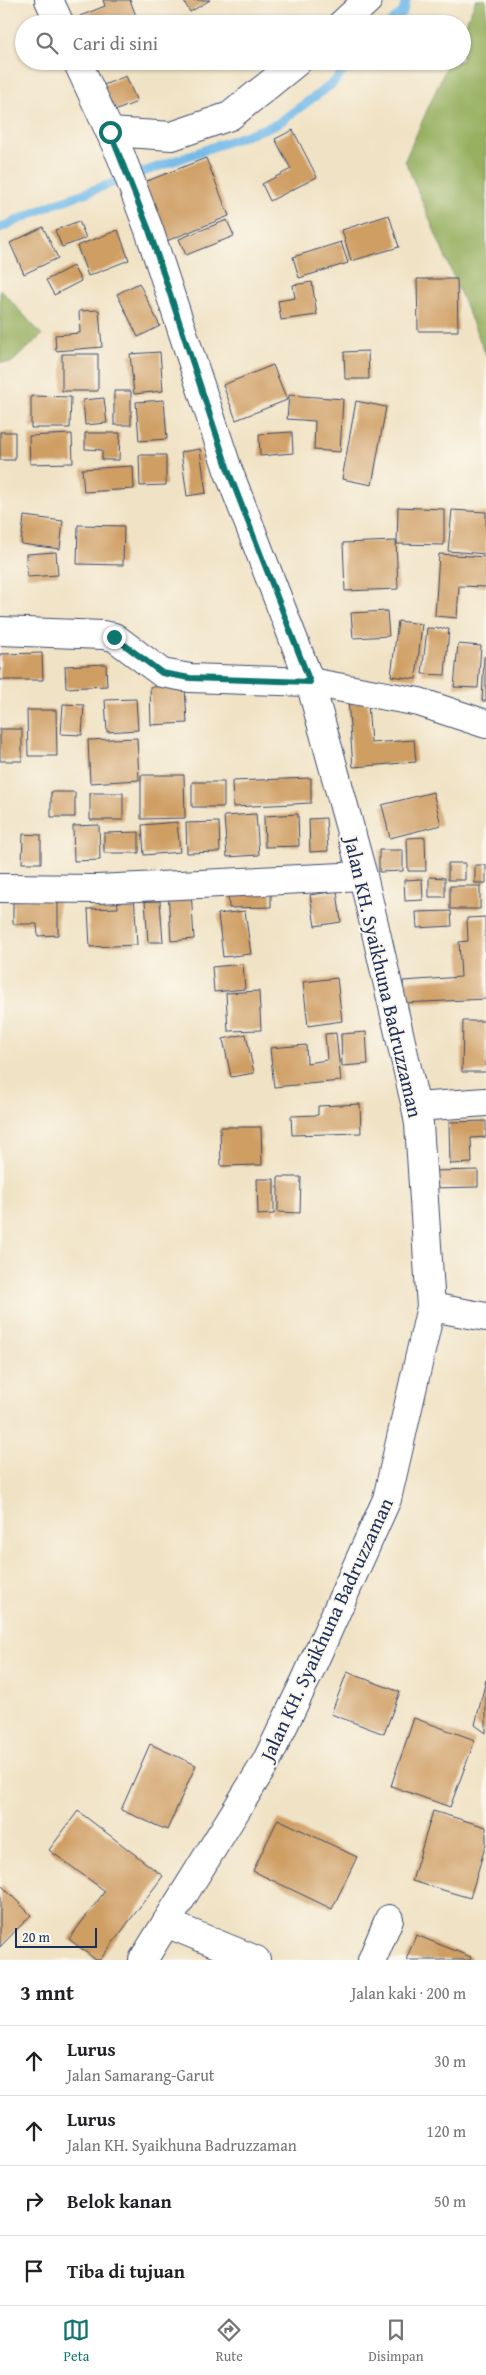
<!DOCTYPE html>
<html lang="id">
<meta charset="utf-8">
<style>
:root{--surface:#fff;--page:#f2f2f2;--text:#202124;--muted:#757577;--line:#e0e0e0;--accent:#0f766e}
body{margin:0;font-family:"Gentium Book Plus",serif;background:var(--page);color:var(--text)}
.scale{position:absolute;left:15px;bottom:12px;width:82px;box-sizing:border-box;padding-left:5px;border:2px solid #1b2f5e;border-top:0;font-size:14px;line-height:18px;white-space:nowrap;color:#1b2f5e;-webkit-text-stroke:4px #fbf7ec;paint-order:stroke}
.stop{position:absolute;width:15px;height:15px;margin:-11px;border:4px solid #0f766e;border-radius:50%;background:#fff}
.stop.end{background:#0f766e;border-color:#fff;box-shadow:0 1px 5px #0008}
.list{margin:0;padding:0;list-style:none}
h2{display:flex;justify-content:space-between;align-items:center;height:65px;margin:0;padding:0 20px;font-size:21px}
h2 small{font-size:16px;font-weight:400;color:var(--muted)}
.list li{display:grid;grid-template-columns:32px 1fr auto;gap:15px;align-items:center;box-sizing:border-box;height:70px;padding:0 20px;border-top:1px solid var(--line)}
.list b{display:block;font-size:19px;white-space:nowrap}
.list p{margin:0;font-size:16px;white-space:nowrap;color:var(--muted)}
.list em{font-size:16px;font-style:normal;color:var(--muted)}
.icon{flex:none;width:28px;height:28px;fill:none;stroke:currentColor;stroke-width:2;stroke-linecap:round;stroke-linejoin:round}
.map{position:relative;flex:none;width:486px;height:1960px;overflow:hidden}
.search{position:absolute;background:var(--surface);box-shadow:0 1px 4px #0004;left:15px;right:15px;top:15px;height:55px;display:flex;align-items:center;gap:12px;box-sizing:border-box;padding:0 18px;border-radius:28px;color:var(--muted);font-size:19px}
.sheet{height:345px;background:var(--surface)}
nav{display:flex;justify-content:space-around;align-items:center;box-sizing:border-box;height:70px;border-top:1px solid var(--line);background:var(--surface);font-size:14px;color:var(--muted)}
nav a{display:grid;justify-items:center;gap:2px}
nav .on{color:var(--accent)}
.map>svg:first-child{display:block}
.forest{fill:#96b061;stroke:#587060}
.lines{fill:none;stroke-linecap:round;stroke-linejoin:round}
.stream{stroke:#71b9e9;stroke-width:9}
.building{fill:#cf9e63}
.minor-casing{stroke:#3b4a6d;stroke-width:30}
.major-casing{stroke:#3b4a6d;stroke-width:30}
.minor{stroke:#fff;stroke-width:28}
.major{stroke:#fff;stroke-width:28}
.route{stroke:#0f766e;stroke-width:6}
.labels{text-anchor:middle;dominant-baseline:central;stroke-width:4;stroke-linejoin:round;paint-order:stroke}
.street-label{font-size:20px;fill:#1b2f5e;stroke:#fbf7ec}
</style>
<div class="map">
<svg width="486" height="1960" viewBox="0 0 486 1960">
<rect width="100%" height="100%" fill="#fbf7ec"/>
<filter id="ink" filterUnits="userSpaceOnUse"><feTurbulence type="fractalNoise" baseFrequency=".02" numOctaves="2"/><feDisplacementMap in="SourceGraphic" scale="10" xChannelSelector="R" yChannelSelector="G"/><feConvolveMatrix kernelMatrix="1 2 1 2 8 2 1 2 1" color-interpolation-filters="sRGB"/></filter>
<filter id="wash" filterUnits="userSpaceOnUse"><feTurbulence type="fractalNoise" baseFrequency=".0096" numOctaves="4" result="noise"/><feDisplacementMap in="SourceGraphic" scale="20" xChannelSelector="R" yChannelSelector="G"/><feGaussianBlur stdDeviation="1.12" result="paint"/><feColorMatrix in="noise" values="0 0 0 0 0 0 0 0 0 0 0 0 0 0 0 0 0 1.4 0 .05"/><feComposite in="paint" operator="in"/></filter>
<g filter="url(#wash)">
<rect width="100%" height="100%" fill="#f0e2c4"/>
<path class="forest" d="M476 0H486V355L405 160 449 61H462V32Z
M0 289 42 335 11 363 0 362Z"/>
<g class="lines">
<path class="stream" d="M389 24 403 12 406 0
M0 228 54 204 277 124 332 84 353 61"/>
</g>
<g id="blocks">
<path class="building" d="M103 0H130L139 24H83L80 16 105 6Z
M183 0H210L190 12Z
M126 76 137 102 112 112 101 86Z
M293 130 317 177 270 201 262 184 291 169 275 139Z
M206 158 229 216 164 242 142 183Z
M389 215 399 247 351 261 342 230Z
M227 220 234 236 186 255 179 239Z
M79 221 86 238 62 247 55 230Z
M43 227 58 258 24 274 10 243Z
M118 230 129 260 88 276 77 246Z
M341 242 348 263 299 278 293 257Z
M73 266 81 281 54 295 46 280Z
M417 279H457L458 331H418Z
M312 282 317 315 281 320 278 301 295 298 293 285Z
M139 283 160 326 138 337 117 294Z
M99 310 102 347 56 351 55 335 80 333 79 311Z
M368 351 369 379H345L344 352Z
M160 352 163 391 134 394 130 354Z
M62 354H98V391H62Z
M273 365 287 400 236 420 223 385Z
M114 391H131V425H114Z
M289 395 343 399 340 452 314 450 315 421 287 419Z
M31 396 71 397 70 428H31Z
M104 398 107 423 85 425 83 400Z
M164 400 167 439 139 441 136 402Z
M356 401 386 407 372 485 342 479Z
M0 432H15V460H0Z
M292 432 293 453 260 456 259 434Z
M85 433H120L119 460H102V450L85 449Z
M72 434 73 463 30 464 29 436Z
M200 449 206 493 187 496 181 452Z
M139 455H166V485L140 486Z
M133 466 134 489 84 492 82 469Z
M398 507 444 509V545L397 544Z
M452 510 486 512V554L448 551Z
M24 516 63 521 60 549 21 544Z
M78 525 124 526 123 565 77 564Z
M396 541 398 589 345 591 343 543Z
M56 552 58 575 27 577 26 554Z
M439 554 486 557V587L459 586 457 618 435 616Z
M387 611 389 636 353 638 351 613Z
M398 621 422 624 416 679 391 676Z
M427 628 449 629 445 675 422 674Z
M458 644 481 646 478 688 454 687Z
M42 653 43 680H0V654Z
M484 657H486V701H482Z
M106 664 107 686 66 688 65 666Z
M185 686 187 723 151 725 150 687Z
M136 699 138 730 107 732 105 700Z
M348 699 368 704 371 743 414 740 416 762 353 767Z
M63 704 84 705 82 735 61 734Z
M27 710H56L57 756H28Z
M0 729H22V761H0Z
M137 738 139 780 90 783 88 740Z
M141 775H184L185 818 141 819Z
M311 778V803L233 807 232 781Z
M192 782H224V807H192Z
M51 792H75V817H51Z
M433 792 441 825 390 838 382 805Z
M90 793H123V820H90Z
M256 814 259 855 227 857 224 816Z
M298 814 299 846 265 847 264 816Z
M326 818 328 851 310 852 309 819Z
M177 822 180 852 144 855 142 825Z
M219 822 220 852 187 853 186 823Z
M99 825 100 860 74 861 73 826Z
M139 832V853H104V833Z
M23 834 41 835V863H22Z
M425 837 426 871H408L407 838Z
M379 850H403V871L379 872Z
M448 863H465V880H448Z
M475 865H486V883H475Z
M429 877 445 878V897H429Z
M422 879 423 900 405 901 404 880Z
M450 886H480V909H450Z
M191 890 194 939 171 941 168 891Z
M271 890V907L229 908 228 891Z
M337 891 341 922 315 926 310 895Z
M134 892 137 945 90 947 88 909 118 908 117 893Z
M13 899H58V935L38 936 37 924H13Z
M145 901H160L163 942H148Z
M245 911 251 954 223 957 218 914Z
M451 911 452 926 417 928 416 912Z
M485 917 486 999 404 1003 403 981 461 977 459 942 468 941 467 918Z
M243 964 245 989 214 992 212 967Z
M337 978 342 1021 308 1026 303 982Z
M259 991 261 1030 228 1031 226 993Z
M463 1021H485L486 1072H462Z
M366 1032 368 1064 342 1066 341 1034Z
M336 1033 341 1081 274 1087 270 1048 306 1045 307 1063 327 1060 325 1034Z
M246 1034 254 1073 231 1077 223 1039Z
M360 1104 361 1133 292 1135 291 1116 318 1115V1106Z
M486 1121V1137L471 1138 472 1163 450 1164 449 1122Z
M220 1127H261L262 1165 221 1166Z
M478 1170V1187L432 1188V1171Z
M278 1177H301L300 1213 278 1212Z
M257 1179H274V1214L258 1215Z
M347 1672 400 1692 384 1734 331 1714Z
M486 1680V1733L475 1725Z
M414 1718 475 1740 450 1807 391 1786Z
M150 1744 196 1765 167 1830 121 1810Z
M78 1811 163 1876 100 1960H96L69 1939 105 1891 49 1850Z
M433 1811 486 1827V1844L470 1898 412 1881Z
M278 1819 357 1857 332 1909 253 1871Z
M0 1884 31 1915 0 1947Z
M416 1935 471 1957 470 1960H406Z"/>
</g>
</g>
<g filter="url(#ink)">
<use href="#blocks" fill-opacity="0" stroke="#3b4a6d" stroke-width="1"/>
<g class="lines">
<defs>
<path id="minor" d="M342 24 368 0
M110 132 172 136 230 116 298 61
M0 631 103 635 114 637 162 673 190 678 310 682 419 702 486 724
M0 888 97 889 363 876
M416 1107 486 1102
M431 1307 486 1317
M166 1923 256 1960
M372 1960 389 1919"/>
<path id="major" d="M49 0 60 24
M77 61 121 156 149 230 228 470 310 682 363 876 416 1107 419 1124 431 1307 387 1499 307 1677 266 1762 143 1960"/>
</defs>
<use href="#minor" class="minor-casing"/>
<use href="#major" class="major-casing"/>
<use href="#minor" class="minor"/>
<use href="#major" class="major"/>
</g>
</g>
<g class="lines" filter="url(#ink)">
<path class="route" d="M110 132 149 230 228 470 310 682 190 678 162 673 114 637"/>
</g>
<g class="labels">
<g class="street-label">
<text transform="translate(384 977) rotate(77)">Jalan KH. Syaikhuna Badruzzaman</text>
<text transform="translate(326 1629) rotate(-65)">Jalan KH. Syaikhuna Badruzzaman</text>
</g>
</g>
</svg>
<div class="scale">20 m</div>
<div class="stop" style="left:110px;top:132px"></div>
<div class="stop end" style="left:114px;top:637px"></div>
<div class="search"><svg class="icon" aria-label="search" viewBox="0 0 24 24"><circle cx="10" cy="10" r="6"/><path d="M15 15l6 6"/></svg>Cari di sini</div>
</div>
<section class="sheet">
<h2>3 mnt<small>Jalan kaki · 200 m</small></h2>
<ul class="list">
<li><svg class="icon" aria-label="ahead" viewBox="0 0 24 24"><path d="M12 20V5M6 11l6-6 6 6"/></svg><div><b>Lurus</b><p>Jalan Samarang-Garut</p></div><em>30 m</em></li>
<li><svg class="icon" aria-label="ahead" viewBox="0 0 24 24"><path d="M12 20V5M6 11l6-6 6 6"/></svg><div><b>Lurus</b><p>Jalan KH. Syaikhuna Badruzzaman</p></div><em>120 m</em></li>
<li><svg class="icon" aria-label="right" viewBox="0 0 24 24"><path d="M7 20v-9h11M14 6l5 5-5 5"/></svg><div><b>Belok kanan</b></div><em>50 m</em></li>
<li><svg class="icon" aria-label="arrive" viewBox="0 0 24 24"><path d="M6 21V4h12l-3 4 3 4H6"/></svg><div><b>Tiba di tujuan</b></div></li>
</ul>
</section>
<nav>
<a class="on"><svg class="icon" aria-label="map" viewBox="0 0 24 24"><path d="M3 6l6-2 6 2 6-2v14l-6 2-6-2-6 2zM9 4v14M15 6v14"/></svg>Peta</a>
<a><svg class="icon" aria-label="directions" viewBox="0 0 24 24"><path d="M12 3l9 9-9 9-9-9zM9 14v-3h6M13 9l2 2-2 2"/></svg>Rute</a>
<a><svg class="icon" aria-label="saved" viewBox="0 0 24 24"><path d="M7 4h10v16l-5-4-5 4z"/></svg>Disimpan</a>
</nav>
